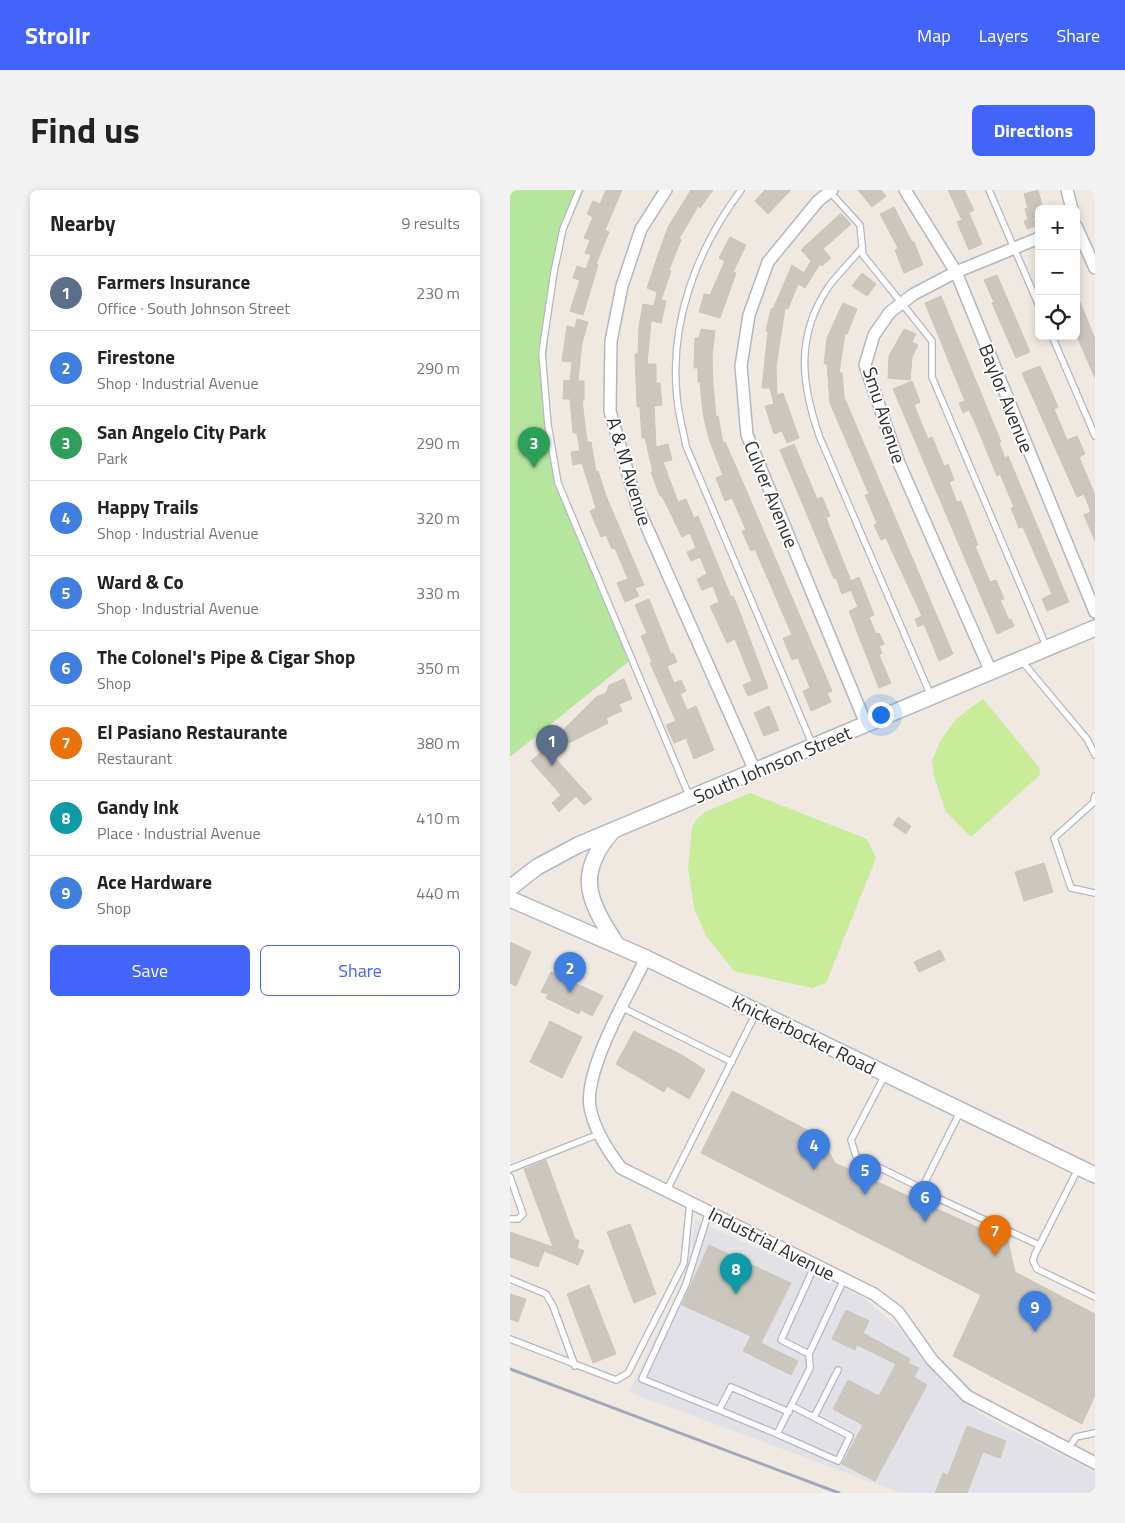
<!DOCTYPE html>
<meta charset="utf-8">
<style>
:root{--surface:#fff;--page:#f2f2f2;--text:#222;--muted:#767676;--line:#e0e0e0;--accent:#4264fb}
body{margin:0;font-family:"Titillium Web",sans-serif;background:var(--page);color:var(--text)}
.controls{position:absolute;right:15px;top:15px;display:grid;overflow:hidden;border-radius:8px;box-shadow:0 2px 8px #0003}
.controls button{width:45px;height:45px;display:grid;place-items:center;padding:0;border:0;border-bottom:1px solid var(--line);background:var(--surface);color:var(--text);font:25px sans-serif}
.you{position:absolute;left:370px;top:524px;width:18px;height:18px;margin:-12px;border:4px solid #fff;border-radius:50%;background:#1a73e8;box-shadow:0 0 0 8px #1a73e833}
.badge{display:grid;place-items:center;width:32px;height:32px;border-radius:50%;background:var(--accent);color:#fff;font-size:16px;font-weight:700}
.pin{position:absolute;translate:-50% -41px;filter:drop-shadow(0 1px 2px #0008)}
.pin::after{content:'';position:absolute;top:26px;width:18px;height:15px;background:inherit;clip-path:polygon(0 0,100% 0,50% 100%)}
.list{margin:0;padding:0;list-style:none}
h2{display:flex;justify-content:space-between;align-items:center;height:65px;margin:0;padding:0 20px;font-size:21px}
h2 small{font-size:16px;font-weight:400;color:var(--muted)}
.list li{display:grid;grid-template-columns:32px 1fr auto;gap:15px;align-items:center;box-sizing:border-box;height:75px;padding:0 20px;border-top:1px solid var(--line)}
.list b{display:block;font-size:19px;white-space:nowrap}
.list p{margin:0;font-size:16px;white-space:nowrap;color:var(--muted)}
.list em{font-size:16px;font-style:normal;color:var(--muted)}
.actions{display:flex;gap:10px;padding:15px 20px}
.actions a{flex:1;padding:11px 0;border:1px solid var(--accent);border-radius:8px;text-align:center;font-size:18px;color:var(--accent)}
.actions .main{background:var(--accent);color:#fff}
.icon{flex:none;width:28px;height:28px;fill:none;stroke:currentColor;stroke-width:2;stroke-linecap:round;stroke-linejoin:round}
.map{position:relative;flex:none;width:585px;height:1303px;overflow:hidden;border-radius:8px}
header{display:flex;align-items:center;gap:30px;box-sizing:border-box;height:70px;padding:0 25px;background:var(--accent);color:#fff}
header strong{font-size:24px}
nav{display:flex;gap:28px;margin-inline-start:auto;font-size:18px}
.intro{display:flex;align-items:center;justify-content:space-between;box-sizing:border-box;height:120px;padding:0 30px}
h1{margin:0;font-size:35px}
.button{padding:12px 22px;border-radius:8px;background:var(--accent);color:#fff;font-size:18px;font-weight:700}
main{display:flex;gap:30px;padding:0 30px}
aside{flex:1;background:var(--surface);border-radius:8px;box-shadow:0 2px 8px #0003}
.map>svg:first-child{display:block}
.industrial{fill:#e3e1e8}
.green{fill:#b6e59e}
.pitch{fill:#c9ec9a}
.building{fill:#cbc7bf;stroke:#cbc5ba}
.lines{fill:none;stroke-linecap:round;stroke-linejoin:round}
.service-casing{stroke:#b4b7c1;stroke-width:8}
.minor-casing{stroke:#b4b7c1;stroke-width:14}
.secondary-casing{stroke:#b4b7c1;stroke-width:18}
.service{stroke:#fff;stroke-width:5.5}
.minor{stroke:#fff;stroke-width:11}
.secondary{stroke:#fff;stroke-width:15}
.rail{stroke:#a3a6b8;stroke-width:3}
.labels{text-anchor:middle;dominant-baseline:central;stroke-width:4;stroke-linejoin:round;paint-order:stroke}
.street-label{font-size:19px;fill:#2e2e2e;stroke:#fff}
</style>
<header>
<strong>Strollr</strong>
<nav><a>Map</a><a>Layers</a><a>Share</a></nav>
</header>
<div class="intro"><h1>Find us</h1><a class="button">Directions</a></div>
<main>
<aside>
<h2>Nearby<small>9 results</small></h2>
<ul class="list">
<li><span class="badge" style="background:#5c6f8a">1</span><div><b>Farmers Insurance</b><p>Office · South Johnson Street</p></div><em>230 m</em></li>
<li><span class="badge" style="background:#3f7fe0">2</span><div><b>Firestone</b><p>Shop · Industrial Avenue</p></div><em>290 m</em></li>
<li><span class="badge" style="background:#2e9e5b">3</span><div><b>San Angelo City Park</b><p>Park</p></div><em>290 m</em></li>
<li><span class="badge" style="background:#3f7fe0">4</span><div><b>Happy Trails</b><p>Shop · Industrial Avenue</p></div><em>320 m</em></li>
<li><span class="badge" style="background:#3f7fe0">5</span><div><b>Ward &amp; Co</b><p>Shop · Industrial Avenue</p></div><em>330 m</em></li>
<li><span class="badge" style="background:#3f7fe0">6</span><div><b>The Colonel's Pipe &amp; Cigar Shop</b><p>Shop</p></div><em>350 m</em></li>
<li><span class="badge" style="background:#e8710a">7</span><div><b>El Pasiano Restaurante</b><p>Restaurant</p></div><em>380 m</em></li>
<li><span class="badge" style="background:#0f9aa8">8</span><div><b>Gandy Ink</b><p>Place · Industrial Avenue</p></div><em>410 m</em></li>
<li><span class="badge" style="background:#3f7fe0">9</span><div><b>Ace Hardware</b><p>Shop</p></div><em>440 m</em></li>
</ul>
<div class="actions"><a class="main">Save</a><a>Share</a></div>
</aside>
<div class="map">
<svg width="585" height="1303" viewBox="0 0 585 1303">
<rect width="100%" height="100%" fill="#efe9e1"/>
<path class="industrial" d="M185 1030 351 1106 390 1139 433 1193 471 1225 585 1282V1303H390L119 1202 179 1078Z"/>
<path class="green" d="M0 0H74L51 52 41 111 35 186 42 253 54 303 123 468 0 567Z"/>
<path class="pitch" d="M473 509 529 577 530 585 461 647 436 622 424 586 422 571 431 550 446 529Z
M240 603 357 649 366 668 316 793 302 798 224 781 196 746 184 718 178 678 182 638 186 630 195 622Z"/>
<path class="building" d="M96 0H112L95 40 99 42 86 74 88 75 73 125 60 121 70 90 63 88 67 76 76 79 81 65 75 63 80 50 74 48 83 27 77 24 83 11 90 14Z
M181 0H203L190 18 188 16 169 49 171 50 159 80 161 81 151 110 156 111 151 133 141 131 137 174H146V193H150L152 215 144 216 146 257 158 254 162 270 153 272 168 312 176 309 184 328 188 326 221 407 223 406 229 420 258 498 238 506 233 495 242 491 225 449 217 453 200 416 209 412 203 396 192 400 187 389 197 384 190 367 181 371 177 362 186 358 180 343 172 347 152 306H150L141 282H143L135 248H132L130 217H127L125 164H128L129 136 133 114 144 116 147 102 137 98 147 68 158 37Z
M255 0H281L258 24 245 11Z
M348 0H371L376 6 362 17Z
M438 0H454L464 20 459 23 472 54 459 60 447 32 452 30Z
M528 0 533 19H529V26L523 28 526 36 517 39 514 31 518 29 515 19 518 18 514 4Z
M384 17 402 52H404L413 75 394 83 385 60 388 58 370 24Z
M331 23 341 34 313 59 321 68 312 76 310 74 295 98 288 94 278 119 275 118 266 177 267 205 273 203 289 248 277 253 272 241 264 244 255 216 264 214 260 198H252L258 141H256L261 119H263L282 75 294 83 301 71 291 60Z
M220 47 236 55 223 82 226 83 210 128 189 122 194 104 200 105 215 71 209 68Z
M352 83 366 94 357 106 342 96Z
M487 85 520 162 506 168 482 113 484 112 474 90Z
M566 102 585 149V188L566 144Z
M431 106 491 252 489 253 495 268 498 266 559 412 537 421 532 409 542 404 513 337 509 338 501 318 504 317 490 284 487 286 464 230 459 220 453 223 449 213 455 211 415 113Z
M333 113 347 119 337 144 335 143 329 183H332L334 207 443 464 429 471 414 434 408 437 405 429 412 426 376 348 371 350 364 335 367 333 355 305 359 304 320 213 317 174H314L317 148Z
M67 129 78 132 72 153 68 191H74V210H72L77 252H81L86 282 88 281 96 306 134 395 125 398 129 406 115 412 107 393 118 389 105 358 102 359 96 345 91 347 80 321 86 318 72 273 63 275 61 262 70 261 67 243H63L60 209H53L54 190 60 191 62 172 52 171 57 136 65 138Z
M191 139 205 141 202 166 203 195 206 227 208 226 213 253 215 252 227 279 322 501 317 503 321 512 301 521 293 501 300 498 288 468 282 470 273 448 282 445 245 359 241 361 232 341 236 340 222 308 215 311 206 288 213 285 199 249 193 223 190 192H188V178H184L185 148H189Z
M394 139 406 144 402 152 408 155 402 167 400 190 378 188 379 166Z
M530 176 548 217 544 219 557 250 567 246 575 264 569 267 585 305V351L574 325 581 322 574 304 567 307 512 183Z
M402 191 410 212 404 215 418 249 422 247 434 276 438 274 444 290 439 292 447 312 451 311 468 355 465 356 480 392 486 390 494 409 490 410 499 430 501 429 504 436 487 444 383 199Z
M284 254 307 309 312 307 320 326 316 328 341 391 349 387 364 425 359 427 366 444 369 443 374 454 369 456 372 463 369 465 381 493 369 498 339 421 348 417 341 400 332 404 326 388 324 389 270 260Z
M139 409 161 464 163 463 167 472 157 476 164 493 171 490 176 501 170 504 177 520 186 516 204 560 184 569 176 548 164 553 156 535 166 531 140 473 142 472 131 446 137 443 125 415Z
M114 489 122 509 109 514 112 521 96 528 98 533 59 553 53 540 86 507 96 503 99 495Z
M259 516 269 540 254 546 244 523Z
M36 558 82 609 74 615 66 606 49 622 42 613 51 605 21 571Z
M388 627 401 636 396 644 383 635Z
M534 673 543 702 514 711 505 682Z
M0 752 21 762 6 796 0 793Z
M430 760 435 770 409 782 404 772Z
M41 782 93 806 82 826 71 820 69 824 36 808 38 804 31 802Z
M40 831 72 847 52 888 20 872Z
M124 841 172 865 195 880 179 909 157 896 154 902 106 874Z
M222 901 311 947 325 973 498 1051 505 1082 585 1124V1205L572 1234 443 1166 471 1105 191 963Z
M36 970 65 1049 69 1051 67 1058 74 1061 68 1075 34 1061 28 1077 0 1067V1042L43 1057 14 979Z
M120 1034 146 1104 124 1113 97 1042Z
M199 1055 281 1093 251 1153 288 1171 281 1185 233 1161 241 1146 172 1115Z
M79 1095 106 1164 83 1173 57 1104Z
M0 1104 16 1109 8 1132 0 1129Z
M336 1120 359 1131 353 1143 400 1169 398 1173 409 1178 404 1187 417 1195 365 1291 332 1274 353 1235 323 1219 338 1190 369 1206 386 1174 347 1155 345 1160 322 1149Z
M457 1236 496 1251 490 1268 473 1262 457 1303H425L433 1283 438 1285Z"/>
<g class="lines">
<defs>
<path id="service" d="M69 0 53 39 44 82 32 163 38 235 48 293 180 608
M231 0C187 59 159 132 167 207 168 223 173 239 176 256L303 556
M479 0 529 116
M320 2 350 35 353 65 422 151V187L537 458
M352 58C341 71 329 83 319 96 285 146 291 194 310 248L421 506
M542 146 585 246
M511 470 577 549 585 565
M585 606 583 613 544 648 561 698 585 703
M113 818 222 872
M375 885 341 950 346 966 405 995
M450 922 414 994 421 1005 529 1055
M569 977 525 1064 523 1071 527 1079 585 1107
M0 979 89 944
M0 987 13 1024 8 1029H0
M157 1000 246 823
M199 1021 176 1094 132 1189 209 1220
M305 1075 271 1150 299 1164 334 1089
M0 1089 36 1104 43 1116 65 1176
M0 1149 106 1190 118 1183 174 1073 180 1012
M282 1216 340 1246 328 1271 267 1244 300 1178 299 1164
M304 1227 328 1180
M267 1244 209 1220 221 1197 279 1222
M558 1259 566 1247 585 1243"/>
<path id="minor" d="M156 0 131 39 112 96 101 151 100 221 127 315 245 581
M322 0 308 11 258 72 239 125 231 176 237 245 356 534
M395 0 446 82 585 422
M557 0 562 19
M566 36 585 78
M481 482 389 273 355 175 364 145 380 122 404 104 446 82 529 48
M136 768C119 804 74 879 80 917 84 940 98 961 111 978L364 1104 388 1122 422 1170 457 1206 585 1273"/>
<path id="secondary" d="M101 643C64 686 80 713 107 755
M0 698 27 677 68 655 585 438
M0 709 136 768 585 985"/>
</defs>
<use href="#service" class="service-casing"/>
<use href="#minor" class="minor-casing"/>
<use href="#secondary" class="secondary-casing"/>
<use href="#service" class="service"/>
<use href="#minor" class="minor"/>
<use href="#secondary" class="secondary"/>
<path class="rail" d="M0 1179 329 1303"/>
</g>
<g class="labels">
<g class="street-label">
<text transform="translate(497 208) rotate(68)">Baylor Avenue</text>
<text transform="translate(375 225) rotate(72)">Smu Avenue</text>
<text transform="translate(120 281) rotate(73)">A &amp; M Avenue</text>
<text transform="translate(262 304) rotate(68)">Culver Avenue</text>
<text transform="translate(262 574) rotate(-23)">South Johnson Street</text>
<text transform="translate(294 844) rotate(26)">Knickerbocker Road</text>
<text transform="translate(262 1053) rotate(27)">Industrial Avenue</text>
</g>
</g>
</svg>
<div class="controls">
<button>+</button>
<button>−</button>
<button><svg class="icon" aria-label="locate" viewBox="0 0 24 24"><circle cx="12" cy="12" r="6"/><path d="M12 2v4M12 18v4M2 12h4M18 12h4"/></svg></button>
</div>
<div class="you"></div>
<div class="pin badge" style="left:42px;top:576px;background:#5c6f8a">1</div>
<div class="pin badge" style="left:60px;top:803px;background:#3f7fe0">2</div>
<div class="pin badge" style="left:24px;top:278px;background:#2e9e5b">3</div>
<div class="pin badge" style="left:304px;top:980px;background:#3f7fe0">4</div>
<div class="pin badge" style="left:355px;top:1005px;background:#3f7fe0">5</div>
<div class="pin badge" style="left:415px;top:1032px;background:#3f7fe0">6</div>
<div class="pin badge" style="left:485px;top:1066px;background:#e8710a">7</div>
<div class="pin badge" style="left:226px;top:1104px;background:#0f9aa8">8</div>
<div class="pin badge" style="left:525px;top:1142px;background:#3f7fe0">9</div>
</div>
</main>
